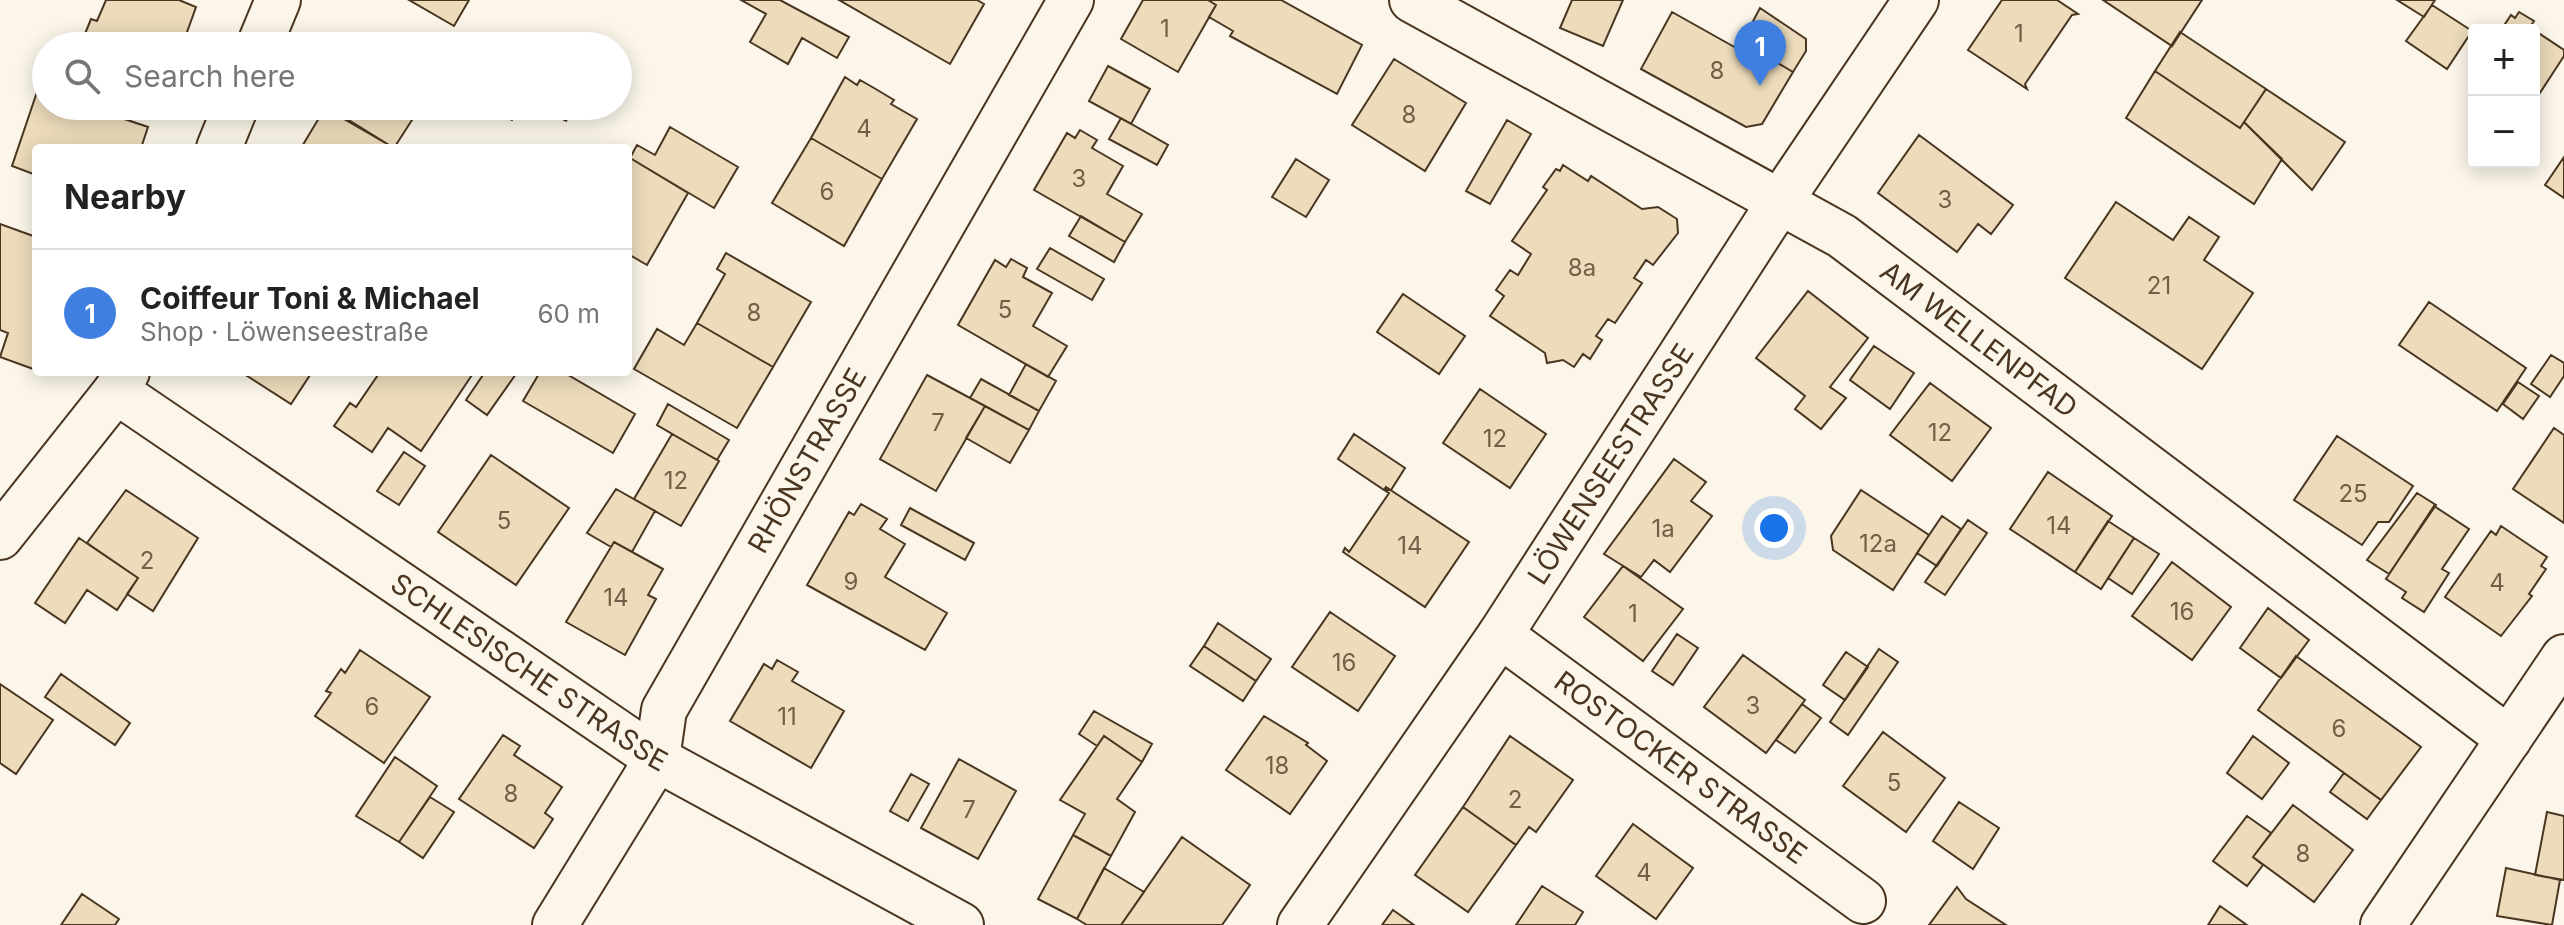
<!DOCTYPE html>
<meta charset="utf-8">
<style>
:root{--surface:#fff;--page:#f6f6f6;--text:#222;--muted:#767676;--line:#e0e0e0;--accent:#c62828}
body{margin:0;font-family:Inter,sans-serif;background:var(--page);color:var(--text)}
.controls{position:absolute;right:24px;top:24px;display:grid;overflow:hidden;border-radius:8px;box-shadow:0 4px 20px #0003}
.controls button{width:72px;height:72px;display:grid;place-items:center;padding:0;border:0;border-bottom:2px solid var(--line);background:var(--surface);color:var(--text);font:40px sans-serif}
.you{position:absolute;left:1774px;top:528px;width:28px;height:28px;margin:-20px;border:6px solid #fff;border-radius:50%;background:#1a73e8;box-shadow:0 0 0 12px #1a73e833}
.badge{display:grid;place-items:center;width:52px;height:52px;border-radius:50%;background:var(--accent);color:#fff;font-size:26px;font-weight:700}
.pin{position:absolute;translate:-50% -66px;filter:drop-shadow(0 2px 4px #0008)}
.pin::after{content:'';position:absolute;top:42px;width:28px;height:24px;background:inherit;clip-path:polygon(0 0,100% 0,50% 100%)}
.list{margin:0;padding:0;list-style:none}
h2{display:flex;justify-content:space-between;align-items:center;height:104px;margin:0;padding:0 32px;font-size:34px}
h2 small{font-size:26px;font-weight:400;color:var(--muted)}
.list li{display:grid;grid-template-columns:52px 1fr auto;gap:24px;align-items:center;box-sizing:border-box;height:128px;padding:0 32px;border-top:2px solid var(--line)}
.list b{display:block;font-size:30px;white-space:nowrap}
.list p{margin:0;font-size:26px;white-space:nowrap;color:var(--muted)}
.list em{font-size:26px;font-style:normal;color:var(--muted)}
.icon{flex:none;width:44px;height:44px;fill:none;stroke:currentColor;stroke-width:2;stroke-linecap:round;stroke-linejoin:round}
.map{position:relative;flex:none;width:2564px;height:925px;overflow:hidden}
.search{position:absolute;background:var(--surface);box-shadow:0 4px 20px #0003;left:32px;top:32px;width:600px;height:88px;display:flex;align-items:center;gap:20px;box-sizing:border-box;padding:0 28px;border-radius:44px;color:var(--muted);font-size:30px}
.panel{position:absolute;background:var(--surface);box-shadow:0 4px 20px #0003;left:32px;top:144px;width:600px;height:232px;border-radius:8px}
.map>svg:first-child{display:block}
.building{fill:#ecdcbc;stroke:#4a3520;stroke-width:2}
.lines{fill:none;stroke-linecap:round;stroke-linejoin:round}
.street-casing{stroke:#4a3520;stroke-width:48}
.street{stroke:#fbf6e9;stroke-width:44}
.labels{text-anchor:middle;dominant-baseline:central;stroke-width:6;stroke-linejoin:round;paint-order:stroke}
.number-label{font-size:24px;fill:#725f47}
.street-label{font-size:28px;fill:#4a3520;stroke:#fbf6e9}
</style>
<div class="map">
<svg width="2564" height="925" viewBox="0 0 2564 925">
<rect width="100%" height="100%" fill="#fbf6e9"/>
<path class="building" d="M106 0H179L196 7 182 46H80L91 19 97 21Z
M409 0H469L454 26Z
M741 0H780L849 37 837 58 802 38 788 64 750 42 766 14Z
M839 0H977L984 4 950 64Z
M1143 0H1208L1216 5 1178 72 1121 39Z
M1208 0H1281L1362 45 1337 94 1230 36 1233 31 1209 17 1216 5Z
M1572 0H1623L1603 46 1560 28Z
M2002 0H2057L2078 14 2072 15 2025 84 2027 89 1968 50Z
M2103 0H2202L2172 46Z
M2397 0H2435L2424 17Z
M2432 5 2472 31 2447 69 2406 41Z
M1760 8 1806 39V51L1793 72 1742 42Z
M1672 12 1738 49 1742 42 1793 72 1762 124 1746 127 1641 69Z
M2519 12 2534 21 2530 27 2534 30H2501L2511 15 2515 18Z
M2534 30 2564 50V56L2534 102Z
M2180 32 2266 89 2240 128 2155 71Z
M1394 59 1466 103 1425 171 1352 125Z
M1108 66 1150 89 1131 124 1089 101Z
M2155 71 2240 128 2244 122 2282 159 2254 204 2126 118Z
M845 77 857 85 860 80 874 88 894 100 891 104 917 119 882 179 811 138Z
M38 89 46 92V106H86L148 127 141 148H36V175L12 166Z
M2266 89 2345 142 2312 190 2244 122Z
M326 106H421L394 148Z
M487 106H520L512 120Z
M539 106H575L566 121Z
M325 108 394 148H301Z
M1121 118 1168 145 1157 165 1109 139Z
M1507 120 1531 134 1490 204 1466 191Z
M670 127 738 167 714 208 630 158 637 145 655 155Z
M1080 130 1097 140 1092 148 1123 166 1107 194 1142 214 1125 242 1034 190 1067 133 1075 138Z
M1919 135 2013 205 1991 234 1978 224 1957 252 1878 193Z
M811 138 882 179 844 246 772 203Z
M2564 157V198L2545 185Z
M630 158 688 193 647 265 628 254Z
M1296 159 1329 180 1306 217 1272 197Z
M1563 165 1588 181 1591 176 1642 209 1658 207 1677 219 1678 233 1653 265 1646 260 1634 278 1642 283 1615 323 1608 319 1596 336 1602 340 1590 359 1583 354 1574 367 1563 360 1547 363 1545 353 1490 316 1504 296 1496 290 1510 270 1518 275 1531 254 1512 241 1547 190 1543 187 1556 169 1560 171Z
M2116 202 2173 240 2189 217 2219 237 2204 260 2253 293 2202 369 2065 278Z
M1081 216 1125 242 1114 262 1069 236Z
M0 224 36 237V370L0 357 8 333 0 330Z
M1050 248 1104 279 1092 300 1037 269Z
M726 253 811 302 773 367 697 323 725 274 717 269Z
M1011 259 1027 268 1023 277 1052 293 1033 326 1067 346 1048 377 958 325 995 260 1006 267Z
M1808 291 1868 338 1830 387 1846 398 1821 429 1795 409 1805 396 1756 358Z
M1403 294 1465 336 1439 374 1377 332Z
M2429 302 2526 368 2497 411 2399 345Z
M697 323 773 367 737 428 634 369 657 329 684 345Z
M1874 346 1914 373 1890 409 1850 380Z
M2551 355 2564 363V376L2550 397 2531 384Z
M1026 364 1056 381 1039 411 1009 395Z
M241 372H312L291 404Z
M380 372H474L421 451 388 428 372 452 334 426 350 403 356 407Z
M485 372 516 374 487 415 466 400Z
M540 372H563L635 414 613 453 523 401Z
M927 375 985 406 936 491 880 459Z
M981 379 1039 411 1029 430 970 398Z
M2518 382 2539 396 2523 419 2503 404Z
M1930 383 1991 428 1952 481 1890 435Z
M1480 389 1546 434 1510 488 1443 443Z
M668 404 729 440 717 460 657 425Z
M985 406 1029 430 1010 463 966 438Z
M2554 428 2564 435V523L2513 489Z
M672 434 719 461 681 526 634 499Z
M1354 434 1405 468 1391 490H1384L1338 459Z
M2337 436 2413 486 2389 522H2378L2362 545 2294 500Z
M404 452 425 466 399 505 377 491Z
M491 455 569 508 516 585 438 532Z
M1674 459 1706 482 1691 501 1712 516 1670 572 1654 560 1641 577 1604 554Z
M2048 472 2112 516 2075 572 2010 529Z
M1386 487 1469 542 1425 607 1343 552 1345 548 1349 552 1389 493 1384 490Z
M616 489 655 511 632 552 614 542 611 547 587 533Z
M126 490 198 538 153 611 127 594 138 578 87 543Z
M1861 490 1929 535 1893 590 1833 550 1831 536Z
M2417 493 2436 505 2389 574 2367 560Z
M861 504 887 519 880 529 905 544 885 577 947 613 925 650 807 585 849 512 854 515Z
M2434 506 2469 529 2442 569 2449 573 2424 612 2402 598 2406 592 2386 579Z
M910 508 974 543 965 560 901 525Z
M1942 516 1961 529 1937 566 1917 553Z
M1968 520 1987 533 1945 595 1925 582Z
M2108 521 2134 538 2101 589 2075 572Z
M2501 526 2547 557 2541 566 2546 569 2529 594 2532 596 2501 636 2445 597 2491 531 2496 535Z
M79 538 138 578 117 610 87 590 65 623 35 603Z
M2134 538 2159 554 2132 594 2108 578Z
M614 542 663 569 648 595 656 599 625 655 566 622Z
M2172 562 2231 607 2192 660 2132 616Z
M1623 566 1683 609 1643 661 1584 617Z
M2268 608 2309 640 2281 678 2240 648Z
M1330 612 1395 656 1358 711 1292 667Z
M1218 623 1271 659 1256 681 1204 646Z
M1677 634 1698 648 1673 685 1652 671Z
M1204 646 1256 681 1243 701 1190 666Z
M1879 649 1898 662 1848 735 1830 722Z
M360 650 430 697 384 763 315 716 331 693 326 691 341 669 345 673Z
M1846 652 1868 667 1845 700 1823 685Z
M1743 655 1805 700 1766 753 1704 707Z
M2296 656 2421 747 2381 800 2258 710Z
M777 660 798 672 792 681 844 711 811 768 730 721 764 664 772 669Z
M61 674 130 723 115 745 45 697Z
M0 684 53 720 16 774 0 763Z
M1802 704 1821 718 1795 753 1776 740Z
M1094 711 1152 744 1142 762 1104 736 1097 746 1079 734Z
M1264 716 1308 743 1306 745 1327 761 1290 814 1226 770Z
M1883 732 1945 778 1906 832 1843 786Z
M503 735 520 746 514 755 562 787 545 813 553 819 534 848 459 799Z
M1104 736 1142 762 1117 799 1135 812 1111 856 1073 835 1085 814 1060 800Z
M1510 736 1573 780 1536 832 1529 827 1516 845 1463 807Z
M2253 736 2289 763 2262 799 2227 773Z
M395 757 437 786 399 842 356 816Z
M959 759 1016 791 978 859 921 828Z
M2344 773 2381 800 2367 819 2330 792Z
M911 774 929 784 908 821 890 811Z
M430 797 454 812 423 858 399 842Z
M1959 802 1999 828 1973 869 1933 841Z
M2293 805 2353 850 2314 902 2253 857Z
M1463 807 1516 845 1468 912 1415 875Z
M2547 812 2564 816V880L2535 875Z
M2247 816 2271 833 2253 857 2263 865 2247 886 2213 861Z
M1633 824 1693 868 1656 919 1596 876Z
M1073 835 1111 856 1077 919 1038 899Z
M1182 837 1250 885 1222 925H1121Z
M1104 868 1144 892 1121 925H1087L1077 919Z
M2506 868 2560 880 2552 925 2497 916Z
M1542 886 1583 912 1575 925H1516Z
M1957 887 1966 899 2006 925H1929Z
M82 894 119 919 115 925H61Z
M2220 906 2247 925H2208Z
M1393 910 1414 925H1382Z"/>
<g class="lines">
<defs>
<g id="street">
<path id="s1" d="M1412 0 1842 236 2509 739"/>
<path d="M259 46 278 0"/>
<path d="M219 148 236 106"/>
<path id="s2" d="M116 391 657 759 961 925"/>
<path d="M0 537 116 391 127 372"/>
<path id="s3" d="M1500 635 1863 901"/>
<path id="s4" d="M555 925 657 759 664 710 1071 0"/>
<path id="s5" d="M1300 925 1500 635 1779 203 1916 0"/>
<path d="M2383 925 2564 657"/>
</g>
</defs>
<use href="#street" class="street-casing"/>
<use href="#street" class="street"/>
</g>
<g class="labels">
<g class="number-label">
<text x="1165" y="28">1</text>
<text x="2019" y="33">1</text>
<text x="1717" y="70">8</text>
<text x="1409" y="114">8</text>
<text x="864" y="128">4</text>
<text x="1079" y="178">3</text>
<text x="827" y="191">6</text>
<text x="1945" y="199">3</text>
<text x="1582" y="267">8a</text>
<text x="2159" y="285">21</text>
<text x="1005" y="309">5</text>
<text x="754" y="312">8</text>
<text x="938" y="422">7</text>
<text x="1940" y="432">12</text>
<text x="1495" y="438">12</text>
<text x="676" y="480">12</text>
<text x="2353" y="493">25</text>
<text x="504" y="520">5</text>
<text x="2059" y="525">14</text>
<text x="1663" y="528">1a</text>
<text x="1878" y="543">12a</text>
<text x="1410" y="545">14</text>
<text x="147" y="560">2</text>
<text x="851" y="581">9</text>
<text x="2497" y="582">4</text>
<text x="616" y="597">14</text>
<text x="2182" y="611">16</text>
<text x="1633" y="613">1</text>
<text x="1344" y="662">16</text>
<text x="1753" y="705">3</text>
<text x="372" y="706">6</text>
<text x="787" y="716">11</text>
<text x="2339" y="728">6</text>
<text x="1277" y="765">18</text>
<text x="1894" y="782">5</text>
<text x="511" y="793">8</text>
<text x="1515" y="799">2</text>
<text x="969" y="809">7</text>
<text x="2303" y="853">8</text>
<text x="1644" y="872">4</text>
</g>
<g class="street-label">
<text stroke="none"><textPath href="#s1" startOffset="662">AM WELLENPFAD</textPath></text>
<text stroke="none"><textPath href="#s4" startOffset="532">RHÖNSTRASSE</textPath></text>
<text stroke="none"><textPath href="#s5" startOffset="556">LÖWENSEESTRASSE</textPath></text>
<text stroke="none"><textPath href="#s2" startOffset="500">SCHLESISCHE STRASSE</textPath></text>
<text stroke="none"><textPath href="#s3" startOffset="224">ROSTOCKER STRASSE</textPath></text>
</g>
</g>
</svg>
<div class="controls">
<button>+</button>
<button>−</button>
</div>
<div class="you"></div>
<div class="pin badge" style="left:1760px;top:86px;background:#3f7fe0">1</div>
<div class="search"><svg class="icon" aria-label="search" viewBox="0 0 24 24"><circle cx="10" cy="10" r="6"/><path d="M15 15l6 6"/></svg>Search here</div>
<section class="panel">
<h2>Nearby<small></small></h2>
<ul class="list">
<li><span class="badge" style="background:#3f7fe0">1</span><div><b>Coiffeur Toni &amp; Michael</b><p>Shop · Löwenseestraße</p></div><em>60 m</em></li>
</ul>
</section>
</div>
